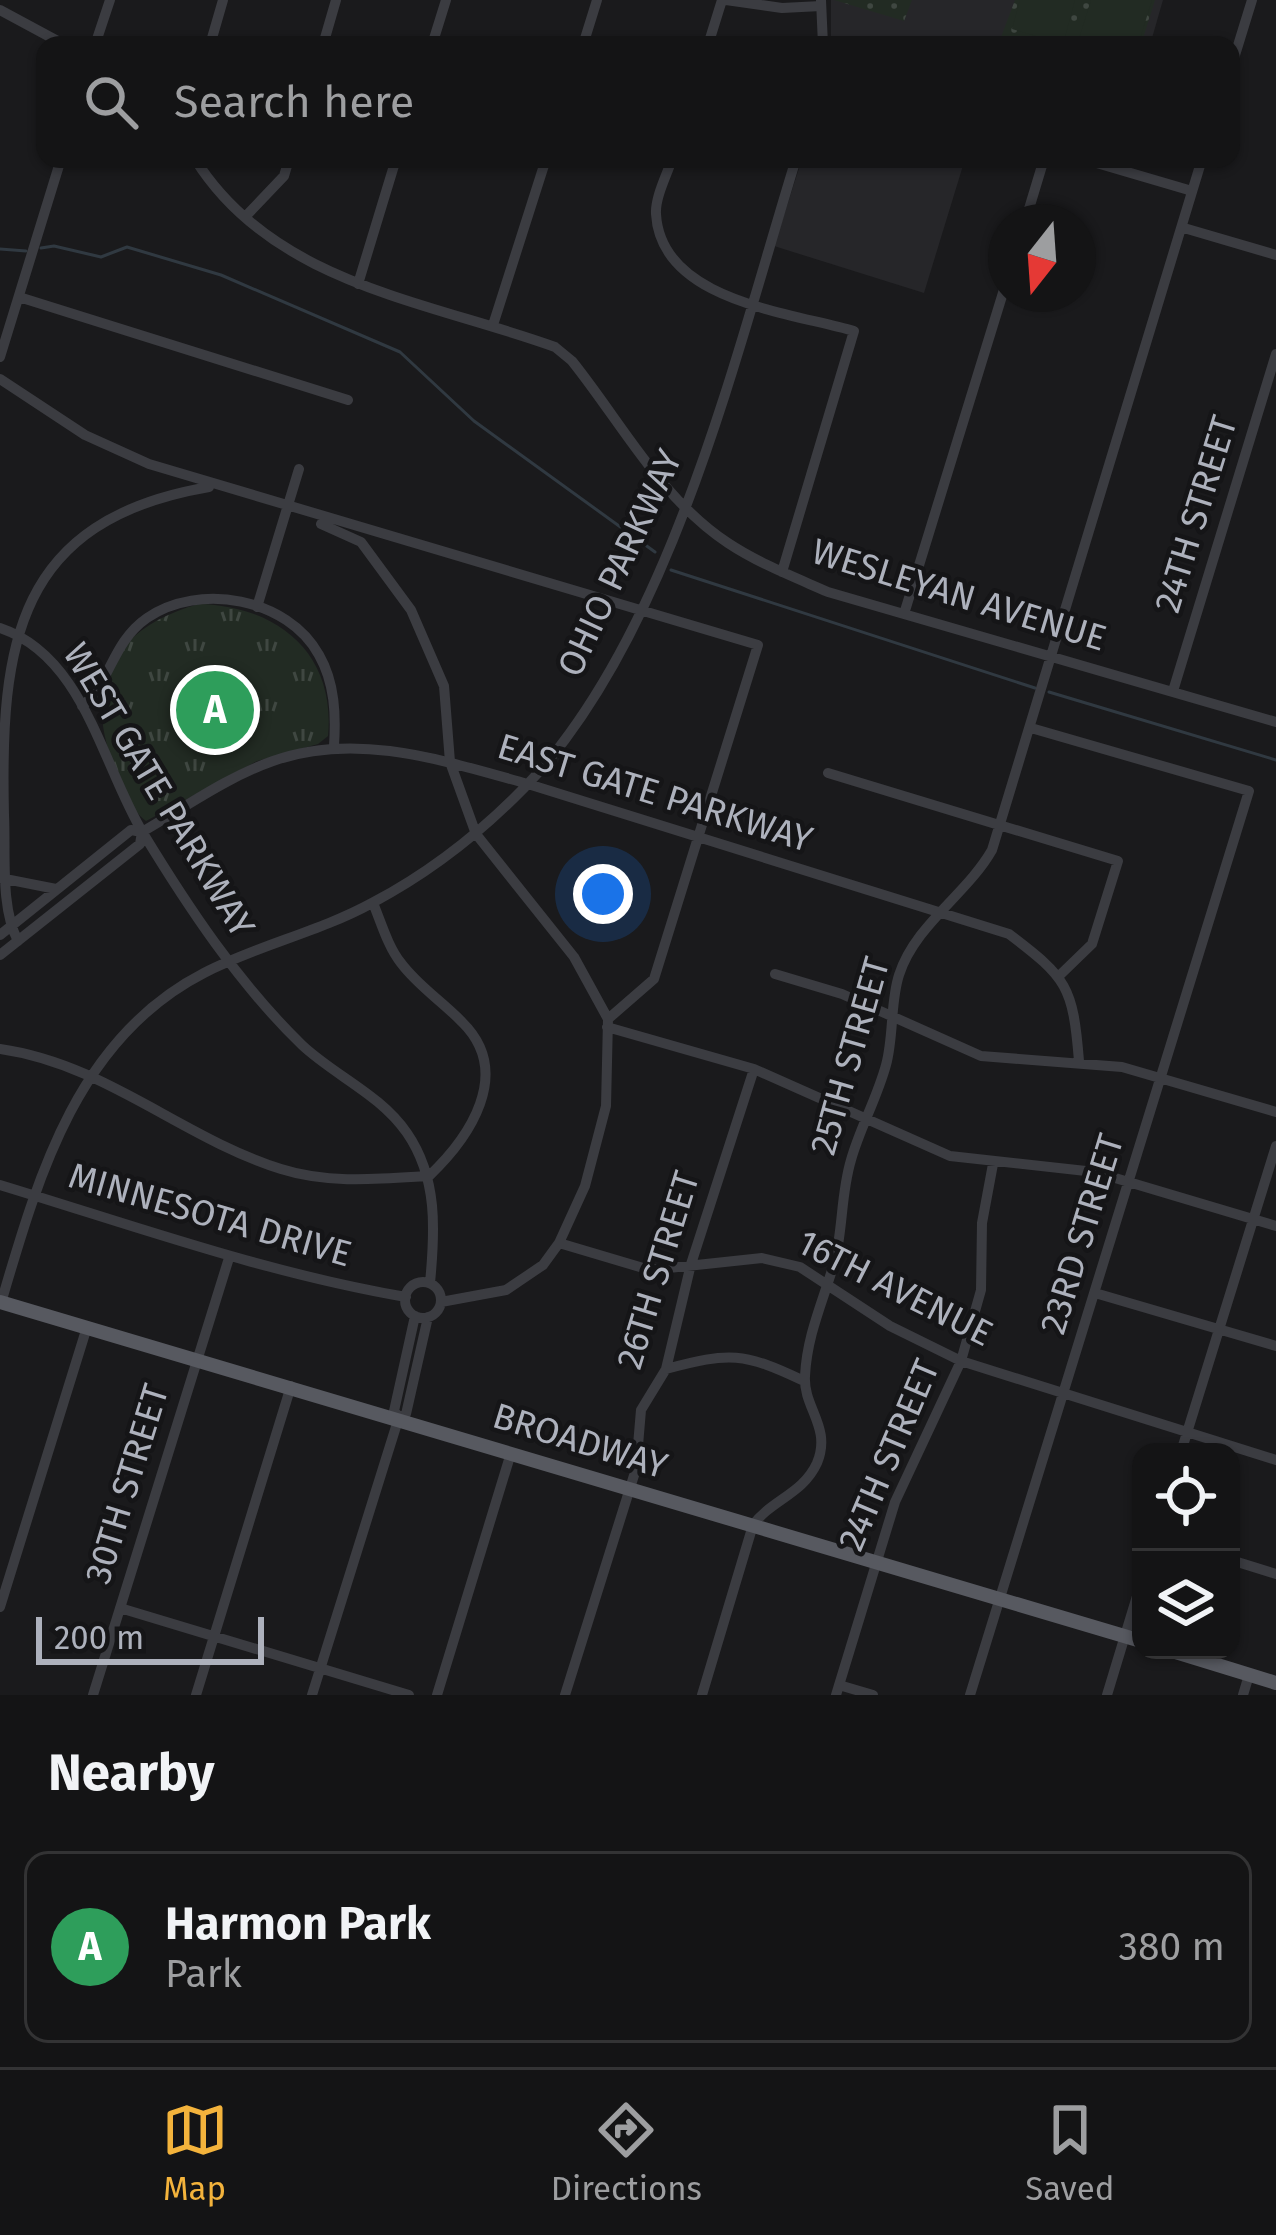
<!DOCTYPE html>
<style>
:root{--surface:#141415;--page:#1d1d1e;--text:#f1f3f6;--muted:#9d9ea0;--line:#333334;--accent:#f3b33c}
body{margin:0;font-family:"Fira Sans",sans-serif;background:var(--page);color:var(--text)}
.controls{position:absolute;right:36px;bottom:36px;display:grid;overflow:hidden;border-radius:24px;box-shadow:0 3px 9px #0004}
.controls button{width:108px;height:108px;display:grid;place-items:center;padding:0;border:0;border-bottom:3px solid var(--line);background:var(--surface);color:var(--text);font:60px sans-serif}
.compass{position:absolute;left:988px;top:204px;width:108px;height:108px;border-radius:50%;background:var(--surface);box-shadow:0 3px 9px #0004;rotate:197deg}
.scale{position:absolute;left:36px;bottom:30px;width:228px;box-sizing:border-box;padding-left:12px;border:6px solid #adb1bc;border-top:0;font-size:33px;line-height:42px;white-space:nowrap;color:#adb1bc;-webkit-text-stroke:9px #151517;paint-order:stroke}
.you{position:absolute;left:603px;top:894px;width:42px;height:42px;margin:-30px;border:9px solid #fff;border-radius:50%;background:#1a73e8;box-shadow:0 0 0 18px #1a73e833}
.badge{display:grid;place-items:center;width:78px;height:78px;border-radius:50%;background:var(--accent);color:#fff;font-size:39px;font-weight:700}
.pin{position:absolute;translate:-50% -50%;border:6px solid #fff;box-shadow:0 3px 12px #0006}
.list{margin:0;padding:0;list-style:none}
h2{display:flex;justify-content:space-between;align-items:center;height:156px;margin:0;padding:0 48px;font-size:51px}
h2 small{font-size:39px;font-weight:400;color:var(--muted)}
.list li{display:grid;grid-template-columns:78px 1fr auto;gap:36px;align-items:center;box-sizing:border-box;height:192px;margin:0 24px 24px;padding:0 24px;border:3px solid var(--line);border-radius:24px}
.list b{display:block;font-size:45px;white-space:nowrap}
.list p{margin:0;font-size:39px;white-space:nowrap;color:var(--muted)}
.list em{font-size:39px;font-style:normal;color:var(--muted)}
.icon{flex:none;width:66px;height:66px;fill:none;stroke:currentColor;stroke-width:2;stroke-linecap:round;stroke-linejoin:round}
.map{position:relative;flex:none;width:1276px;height:1695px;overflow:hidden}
.search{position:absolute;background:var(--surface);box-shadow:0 3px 9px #0004;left:36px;right:36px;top:36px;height:132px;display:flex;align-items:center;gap:30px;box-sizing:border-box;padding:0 42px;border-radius:24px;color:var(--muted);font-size:45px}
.sheet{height:372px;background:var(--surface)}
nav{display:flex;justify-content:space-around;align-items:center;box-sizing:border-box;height:168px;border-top:3px solid var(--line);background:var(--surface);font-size:33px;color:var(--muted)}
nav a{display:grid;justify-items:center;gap:6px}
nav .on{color:var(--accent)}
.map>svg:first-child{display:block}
.built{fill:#262629}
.grass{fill:url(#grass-dots)}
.park{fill:url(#park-tufts)}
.garden{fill:#222b23}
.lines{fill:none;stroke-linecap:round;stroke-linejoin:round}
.stream{stroke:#303941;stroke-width:3}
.minor{stroke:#3b3c41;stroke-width:10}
.major{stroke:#575960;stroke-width:14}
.labels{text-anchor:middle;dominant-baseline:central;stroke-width:9;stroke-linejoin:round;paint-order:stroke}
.street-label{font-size:36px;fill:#adb1bc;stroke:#151517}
</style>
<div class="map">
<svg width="1276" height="1695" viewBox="0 0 1276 1695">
<defs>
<pattern id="grass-dots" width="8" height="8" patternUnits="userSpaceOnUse" patternTransform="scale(3)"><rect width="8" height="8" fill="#222b23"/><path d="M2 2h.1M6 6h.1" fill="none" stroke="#3f4741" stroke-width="1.8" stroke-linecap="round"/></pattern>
<pattern id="park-tufts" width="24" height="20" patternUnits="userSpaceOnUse" patternTransform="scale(3)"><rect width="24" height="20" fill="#222b23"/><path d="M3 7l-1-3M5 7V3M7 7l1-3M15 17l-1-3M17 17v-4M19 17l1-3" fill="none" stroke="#3f4741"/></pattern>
</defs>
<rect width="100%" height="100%" fill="#1a1a1c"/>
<path class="built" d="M831 0H1163L1150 45H831Z
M802 159H965L924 293 774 246Z"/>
<path class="grass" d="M834 0H912L904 21Z
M1015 0H1155L1141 45H998Z"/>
<path class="park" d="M199 604C277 606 336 653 328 736L318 744 257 761 146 821C130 809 122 784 114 765 81 684 117 626 199 604Z"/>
<path class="garden" d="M1020 0H1075L1063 44 1012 29Z
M1091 0H1152L1138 45H1077Z"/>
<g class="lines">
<path class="stream" d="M41 248 54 246 101 257 127 247 221 275 400 352 474 421 655 552
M0 249 26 251
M671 570 1035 688
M1049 692 1276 760"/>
<path class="minor" d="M726 0 782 8 821 6
M821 0 823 45
M0 10 65 45
M95 45 110 0
M210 45 223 0
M323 45 336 0
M432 45 446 0
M583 45 597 0
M708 45 722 0
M1231 68 1252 0
M195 159C273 284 428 301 555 347L572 361C621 422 661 499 728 543 758 563 794 577 828 592L1276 722
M672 159C667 175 655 197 656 214 661 301 789 312 854 331L782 572
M1083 159 1192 191
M245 217 284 176 289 159
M1025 222 1044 159
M1184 228 1276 255
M358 284 396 159
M19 297 348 400
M493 325 546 159
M0 357 61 159
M0 379 85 435 149 464 758 645 654 979 608 1019
M321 524 361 542 411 610 444 686 450 762 476 834 574 957 608 1019 606 1106 585 1186 559 1243 543 1265 506 1290 441 1302
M257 607 299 469
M904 614 1006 283
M0 628C84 656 102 765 143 833 188 907 239 984 302 1045 335 1076 380 1094 407 1133 438 1178 435 1231 430 1283
M1173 691 1276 354
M82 706C110 685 111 643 147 618 199 582 288 598 319 655 335 683 336 715 334 746
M828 773 1118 861 1092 944 1061 974
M0 878 56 889
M0 935 131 830 142 832C184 808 227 777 273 761 357 731 445 761 528 784L1009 934C1067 978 1073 986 1079 1061
M18 941C0 907 6 854 4 815 0 644 16 520 209 487
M0 955 140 844 142 832
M775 974 842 994 981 1056 1122 1067 1276 1112
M607 1027 754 1069 950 1156 1095 1172 1276 1226
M0 1049C106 1064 182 1138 281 1169 328 1184 379 1179 429 1176 469 1138 514 1073 462 1022 443 1002 418 986 401 963 388 947 381 922 373 903
M0 1185C135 1226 266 1273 406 1297
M559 1243 650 1270 762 1258 800 1267 890 1326 961 1361 1276 1460
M405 1300a18 18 0 1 1 36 0a18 18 0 1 1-36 0Z
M1095 1293 1276 1346
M1 1303C38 1177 77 1038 204 973 258 945 319 932 372 903 427 874 480 833 524 788 670 637 735 356 796 159
M666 1369C730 1352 743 1352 804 1381
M399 1417 394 1411 415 1316
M1181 1452 1276 1146
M1231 1560 1276 1574
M0 1607 87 1327
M120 1608 409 1695
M839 1685 873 1695
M93 1695 229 1258
M196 1695 291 1386
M312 1695 399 1417 406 1414 428 1317
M437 1695 511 1453
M565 1695 636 1469 641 1410 666 1369 691 1264 754 1069
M702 1695 753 1525C771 1500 803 1494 817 1463 832 1427 803 1408 805 1376 807 1334 824 1299 835 1260 843 1228 841 1193 851 1160 860 1128 877 1098 886 1065 894 1036 890 1003 899 975 915 925 967 894 992 850L1202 159
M836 1695 895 1502 961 1361 981 1290 982 1223 993 1164
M970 1695 1249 791 1031 728
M1107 1695 1141 1583
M1243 1695 1249 1675"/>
<path class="major" d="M0 1302 1141 1641
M1169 1650 1276 1683"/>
</g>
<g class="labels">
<g class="street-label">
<text transform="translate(1196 514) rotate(-73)">24TH STREET</text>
<text transform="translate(620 563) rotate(-65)">OHIO PARKWAY</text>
<text transform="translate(959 595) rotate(17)">WESLEYAN AVENUE</text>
<text transform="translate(159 790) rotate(59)">WEST GATE PARKWAY</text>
<text transform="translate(655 793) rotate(17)">EAST GATE PARKWAY</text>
<text transform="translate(850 1056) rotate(-74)">25TH STREET</text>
<text transform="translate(210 1215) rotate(16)">MINNESOTA DRIVE</text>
<text transform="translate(1082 1234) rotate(-73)">23RD STREET</text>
<text transform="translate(658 1270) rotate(-73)">26TH STREET</text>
<text transform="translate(895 1288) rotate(27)">16TH AVENUE</text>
<text transform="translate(580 1441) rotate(17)">BROADWAY</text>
<text transform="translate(889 1455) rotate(-67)">24TH STREET</text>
<text transform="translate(127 1484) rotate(-73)">30TH STREET</text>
</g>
</g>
</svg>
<div class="controls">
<button><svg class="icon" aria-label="locate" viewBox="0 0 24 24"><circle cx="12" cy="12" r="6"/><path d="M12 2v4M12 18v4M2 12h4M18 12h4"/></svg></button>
<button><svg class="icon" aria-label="layers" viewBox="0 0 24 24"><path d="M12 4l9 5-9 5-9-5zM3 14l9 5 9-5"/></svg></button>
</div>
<svg class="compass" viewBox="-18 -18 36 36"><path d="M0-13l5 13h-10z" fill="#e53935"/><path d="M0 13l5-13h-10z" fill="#9d9ea0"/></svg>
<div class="scale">200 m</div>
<div class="you"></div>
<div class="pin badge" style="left:215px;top:710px;background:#2e9e5b">A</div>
<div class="search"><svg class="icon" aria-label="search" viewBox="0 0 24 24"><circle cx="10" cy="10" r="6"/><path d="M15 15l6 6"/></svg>Search here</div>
</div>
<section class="sheet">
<h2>Nearby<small></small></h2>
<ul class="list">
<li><span class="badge" style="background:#2e9e5b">A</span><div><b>Harmon Park</b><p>Park</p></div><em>380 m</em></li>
</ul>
</section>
<nav>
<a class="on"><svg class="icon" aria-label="map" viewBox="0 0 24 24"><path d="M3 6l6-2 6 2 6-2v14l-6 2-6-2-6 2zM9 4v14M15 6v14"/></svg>Map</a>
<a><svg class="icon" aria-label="directions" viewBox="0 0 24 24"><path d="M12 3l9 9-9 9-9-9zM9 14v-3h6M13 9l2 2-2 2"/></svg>Directions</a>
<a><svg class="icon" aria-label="saved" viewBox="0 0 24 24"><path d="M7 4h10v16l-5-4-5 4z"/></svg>Saved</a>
</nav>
